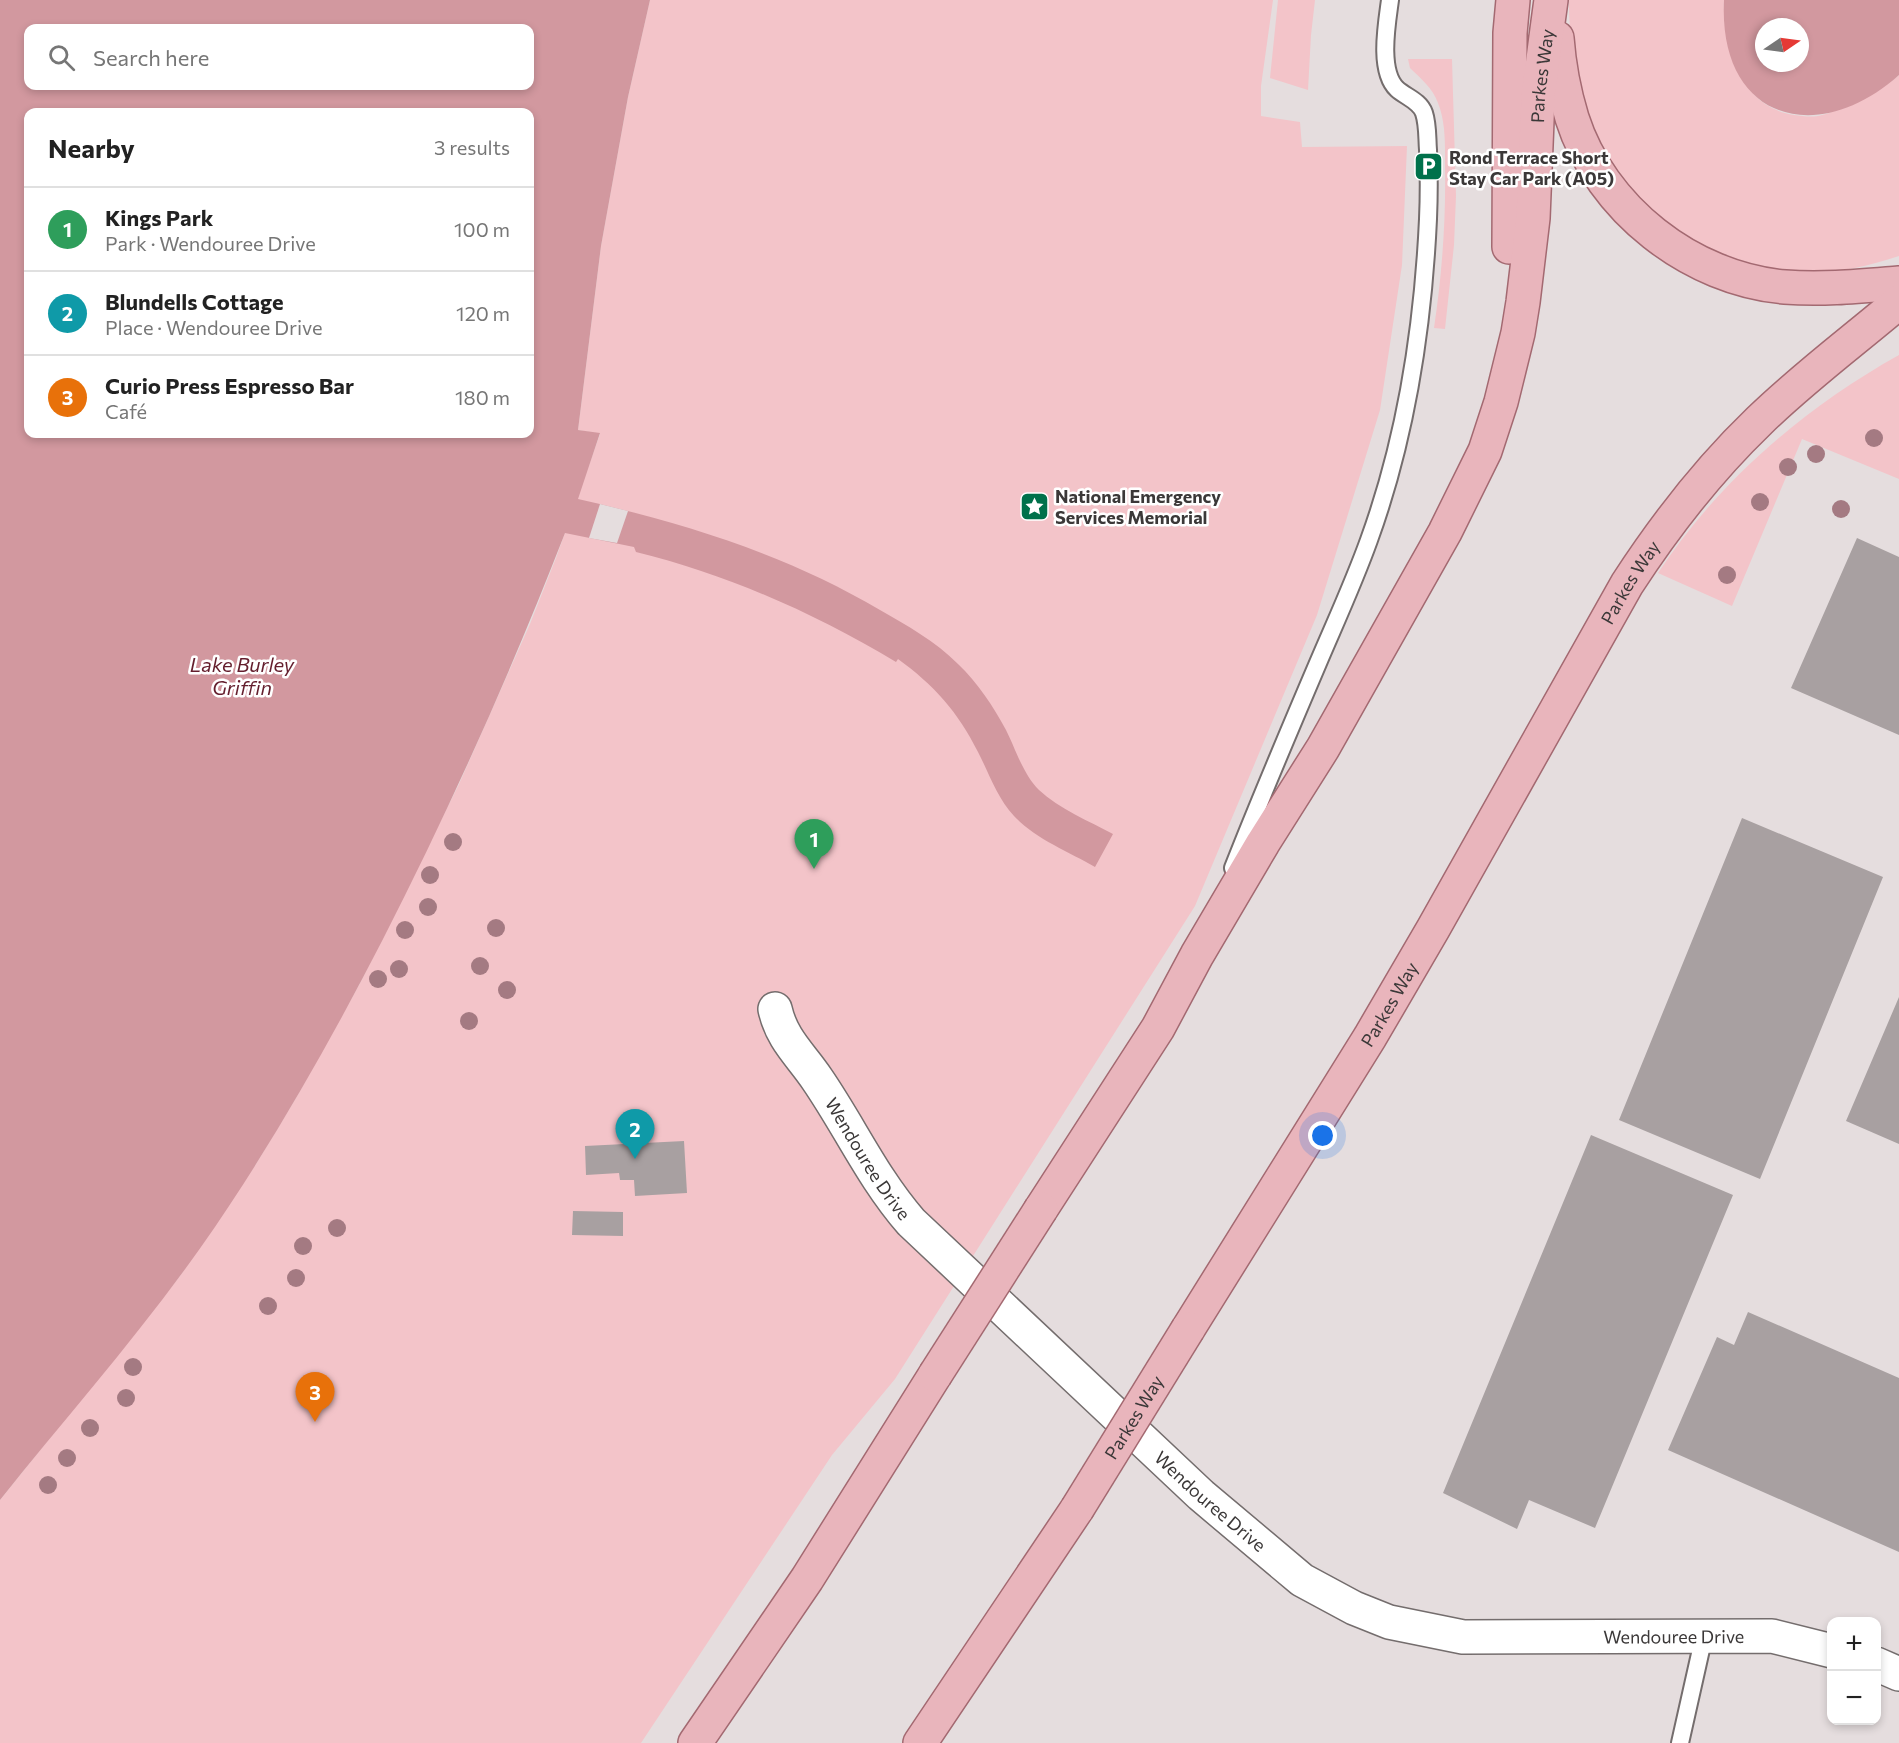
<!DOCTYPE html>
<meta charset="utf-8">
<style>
:root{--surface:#fff;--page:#f6f6f6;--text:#222;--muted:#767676;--line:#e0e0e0;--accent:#d93025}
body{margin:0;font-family:Commissioner,sans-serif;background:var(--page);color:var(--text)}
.controls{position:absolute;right:18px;bottom:18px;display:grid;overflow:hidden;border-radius:12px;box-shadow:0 3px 9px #0003}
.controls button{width:54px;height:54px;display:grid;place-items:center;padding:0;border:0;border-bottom:2px solid var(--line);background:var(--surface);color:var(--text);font:30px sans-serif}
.compass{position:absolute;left:1755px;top:18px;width:54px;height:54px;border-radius:50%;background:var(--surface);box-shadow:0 3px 9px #0003;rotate:77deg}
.you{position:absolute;left:1323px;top:1136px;width:21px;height:21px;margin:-15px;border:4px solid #fff;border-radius:50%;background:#1a73e8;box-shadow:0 0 0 9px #1a73e833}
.badge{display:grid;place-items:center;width:39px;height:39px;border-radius:50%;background:var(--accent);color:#fff;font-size:20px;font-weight:700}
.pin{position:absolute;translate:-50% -50px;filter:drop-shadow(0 2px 3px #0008)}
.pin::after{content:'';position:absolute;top:32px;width:21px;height:18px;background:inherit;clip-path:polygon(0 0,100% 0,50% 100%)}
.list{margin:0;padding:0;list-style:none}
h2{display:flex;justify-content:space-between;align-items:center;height:78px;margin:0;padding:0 24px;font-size:26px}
h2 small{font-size:20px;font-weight:400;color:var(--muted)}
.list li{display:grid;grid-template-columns:39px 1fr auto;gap:18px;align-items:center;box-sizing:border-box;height:84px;padding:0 24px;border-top:2px solid var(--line)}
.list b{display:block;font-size:22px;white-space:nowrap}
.list p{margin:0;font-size:20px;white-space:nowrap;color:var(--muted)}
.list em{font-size:20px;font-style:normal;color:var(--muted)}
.icon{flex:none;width:33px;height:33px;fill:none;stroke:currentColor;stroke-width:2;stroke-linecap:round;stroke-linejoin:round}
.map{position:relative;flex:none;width:1899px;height:1743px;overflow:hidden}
.search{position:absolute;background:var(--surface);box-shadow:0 3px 9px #0003;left:24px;top:24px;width:510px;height:66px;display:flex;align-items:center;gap:15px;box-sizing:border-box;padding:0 21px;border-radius:12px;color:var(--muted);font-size:22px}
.panel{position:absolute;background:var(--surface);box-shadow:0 3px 9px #0003;left:24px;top:108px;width:510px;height:330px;border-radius:12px}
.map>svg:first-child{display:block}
.green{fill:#f3c4c9}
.water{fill:#d2989f;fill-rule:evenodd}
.pier{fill:#e5ddde}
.building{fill:#a8a0a1}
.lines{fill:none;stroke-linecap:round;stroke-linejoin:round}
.lane-casing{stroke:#746d6d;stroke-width:20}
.street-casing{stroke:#746d6d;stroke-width:36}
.primary-casing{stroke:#a36971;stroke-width:36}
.lane{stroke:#fff;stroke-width:16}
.street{stroke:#fff;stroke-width:33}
.primary{stroke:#e9b5bc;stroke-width:33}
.primary-bridge-casing{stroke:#a36971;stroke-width:36;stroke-linecap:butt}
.primary-bridge{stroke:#e9b5bc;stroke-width:33}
.tree{fill:#a47a82}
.labels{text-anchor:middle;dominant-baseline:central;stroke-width:5;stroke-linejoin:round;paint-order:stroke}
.street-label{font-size:18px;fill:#3b3838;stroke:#fff}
.poi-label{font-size:18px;font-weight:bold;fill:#3b3838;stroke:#fff;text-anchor:start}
.water-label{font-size:20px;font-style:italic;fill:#641e2d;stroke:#fff}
</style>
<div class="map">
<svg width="1899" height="1743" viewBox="0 0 1899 1743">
<rect width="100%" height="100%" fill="#e5ddde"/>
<path class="green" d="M650 0H1273L1261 86V116L1300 122 1302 147 1407 146 1402 265 1380 410 1317 615 1195 906 895 1379 832 1455 641 1743H0V1500L180 1276 256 1164 296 1098 359 985 459 784 530 624 556 558 600 434 578 430 601 246 628 97Z
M1278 0H1315L1311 35 1308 90 1270 78Z
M1569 0H1724C1722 47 1741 107 1794 115 1803 116 1813 118 1822 115 1833 113 1845 105 1855 101 1873 93 1884 88 1899 75V256C1866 267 1831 275 1796 273 1650 261 1568 139 1569 0Z
M1408 59H1452L1456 196 1454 245 1445 329 1434 328C1442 274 1446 221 1445 167 1445 146 1446 123 1438 103 1432 87 1421 79 1410 68Z
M1899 355V479L1802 439 1732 606 1658 573C1718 482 1804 408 1899 355Z"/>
<path class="water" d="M0 0H650L628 97 601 246 578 430 600 433 578 499C683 523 786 554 880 610 908 626 935 641 958 664 978 683 993 706 1006 730 1016 750 1023 774 1039 790 1059 809 1089 821 1113 834L1095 867C1069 852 1035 839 1014 816 997 798 989 773 978 752 958 712 934 685 898 659L896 662C814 613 729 575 636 552L634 547 565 533C511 672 450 808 382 941 328 1046 269 1150 201 1247 139 1335 67 1416 0 1500ZM28 28H530V86H28ZM28 112H530V434H28Z
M1724 0H1899V75C1816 149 1718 119 1724 0ZM1764 27H1800V63H1764Z"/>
<path class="pier" d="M600 504 628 511 617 543 589 538Z"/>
<path class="building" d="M1857 538 1899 557V735L1791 688Z
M1742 818 1883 877 1760 1179 1619 1120Z
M1899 997V1144L1846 1121Z
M1591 1135 1733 1195 1595 1528 1529 1500 1517 1529 1443 1493Z
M684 1141 687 1193 635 1196 634 1180H620L619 1173 586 1175 585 1146Z
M573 1211 623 1212V1236L572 1235Z
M1748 1312 1899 1378V1552L1668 1450 1717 1337 1734 1345Z"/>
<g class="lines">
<defs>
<path id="lane" d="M1233 868C1260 799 1289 731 1318 663 1335 623 1354 582 1369 540 1406 438 1423 327 1428 219 1429 196 1429 173 1428 150 1427 138 1428 125 1424 113 1420 101 1406 97 1397 89 1378 71 1387 23 1390 0
M1680 1743 1704 1636"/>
<g id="street">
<path id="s1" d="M775 1009C782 1040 801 1055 817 1079 850 1127 872 1177 911 1222L1201 1495 1302 1580 1354 1608 1389 1622 1463 1637 1772 1636 1832 1651"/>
<path d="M1876 1664 1899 1674"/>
</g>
<g id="primary">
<path d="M1557 38C1559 65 1564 92 1572 118 1601 209 1691 279 1785 287 1823 290 1862 286 1899 283"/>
<path d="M1509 247 1510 33 1513 0"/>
<path id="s2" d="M1041 1209 1158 1028 1197 955 1263 843 1323 748 1445 532 1485 451 1501 402 1518 333 1523 302 1533 218 1538 96 1551 0"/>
<path id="s3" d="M1188 1329 1370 1037 1433 929 1627 584C1666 524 1708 470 1759 421 1803 378 1853 341 1899 302"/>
<path d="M695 1743 807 1579 935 1375"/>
<path d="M920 1743 1077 1509"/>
</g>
</defs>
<use href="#lane" class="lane-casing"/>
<use href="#street" class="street-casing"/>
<use href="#primary" class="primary-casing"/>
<use href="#lane" class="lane"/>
<use href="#street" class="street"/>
<use href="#primary" class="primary"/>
<defs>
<g id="primary-bridge">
<path d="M935 1375 1041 1209"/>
<path id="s4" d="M1077 1509 1188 1329"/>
</g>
</defs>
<use href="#primary-bridge" class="primary-bridge-casing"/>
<use href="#primary-bridge" class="primary-bridge"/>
</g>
<g class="tree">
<circle cx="1874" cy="438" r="9"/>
<circle cx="1816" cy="454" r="9"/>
<circle cx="1788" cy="467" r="9"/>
<circle cx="1760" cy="502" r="9"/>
<circle cx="1841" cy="509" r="9"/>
<circle cx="1727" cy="575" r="9"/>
<circle cx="453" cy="842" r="9"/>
<circle cx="430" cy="875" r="9"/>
<circle cx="428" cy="907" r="9"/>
<circle cx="496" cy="928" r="9"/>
<circle cx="405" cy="930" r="9"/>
<circle cx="480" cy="966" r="9"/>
<circle cx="399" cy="969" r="9"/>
<circle cx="378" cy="979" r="9"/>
<circle cx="507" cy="990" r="9"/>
<circle cx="469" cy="1021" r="9"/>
<circle cx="337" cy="1228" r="9"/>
<circle cx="303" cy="1246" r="9"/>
<circle cx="296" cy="1278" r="9"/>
<circle cx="268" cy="1306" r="9"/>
<circle cx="133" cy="1367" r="9"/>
<circle cx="126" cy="1398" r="9"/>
<circle cx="90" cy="1428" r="9"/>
<circle cx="67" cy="1458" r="9"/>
<circle cx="48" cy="1485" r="9"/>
</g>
<defs>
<symbol id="parking-square" viewBox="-11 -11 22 22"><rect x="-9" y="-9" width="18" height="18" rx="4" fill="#00714b" stroke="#fff"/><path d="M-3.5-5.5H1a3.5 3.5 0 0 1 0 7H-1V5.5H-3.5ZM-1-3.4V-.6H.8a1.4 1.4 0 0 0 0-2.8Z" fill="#fff"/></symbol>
<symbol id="sight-square" viewBox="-11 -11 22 22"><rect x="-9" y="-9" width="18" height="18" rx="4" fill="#00714b" stroke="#fff"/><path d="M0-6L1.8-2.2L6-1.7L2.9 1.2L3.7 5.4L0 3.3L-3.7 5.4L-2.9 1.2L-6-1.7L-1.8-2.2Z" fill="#fff"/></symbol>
</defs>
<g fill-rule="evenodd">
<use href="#parking-square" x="1412" y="150" width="33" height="33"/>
<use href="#sight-square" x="1018" y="490" width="33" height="33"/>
</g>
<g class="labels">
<g class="street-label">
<text stroke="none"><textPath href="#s2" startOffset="1260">Parkes Way</textPath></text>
<text stroke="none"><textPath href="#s3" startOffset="868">Parkes Way</textPath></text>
<text stroke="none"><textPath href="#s3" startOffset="382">Parkes Way</textPath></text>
<text stroke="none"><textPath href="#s1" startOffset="177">Wendouree Drive</textPath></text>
<text stroke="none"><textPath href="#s4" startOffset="108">Parkes Way</textPath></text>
<text stroke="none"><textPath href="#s1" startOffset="663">Wendouree Drive</textPath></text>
<text stroke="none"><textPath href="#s1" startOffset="1167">Wendouree Drive</textPath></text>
</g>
<g class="poi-label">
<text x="1449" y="157">Rond Terrace Short<tspan x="1449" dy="21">Stay Car Park (A05)</tspan></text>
<text x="1055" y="496">National Emergency<tspan x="1055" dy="21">Services Memorial</tspan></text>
</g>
<g class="water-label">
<text x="242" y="664">Lake Burley<tspan x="242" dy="23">Griffin</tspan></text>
</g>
</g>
</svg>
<div class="controls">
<button>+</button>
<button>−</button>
</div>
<svg class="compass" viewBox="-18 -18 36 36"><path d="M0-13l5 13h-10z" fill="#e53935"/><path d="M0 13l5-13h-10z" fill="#767676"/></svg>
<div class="you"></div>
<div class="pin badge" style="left:814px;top:869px;background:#2e9e5b">1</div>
<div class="pin badge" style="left:635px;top:1159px;background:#0f9aa8">2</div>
<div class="pin badge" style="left:315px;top:1422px;background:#e8710a">3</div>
<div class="search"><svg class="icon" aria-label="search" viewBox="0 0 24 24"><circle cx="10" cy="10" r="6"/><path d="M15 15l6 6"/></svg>Search here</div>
<section class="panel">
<h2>Nearby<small>3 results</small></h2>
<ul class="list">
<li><span class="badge" style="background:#2e9e5b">1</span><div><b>Kings Park</b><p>Park · Wendouree Drive</p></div><em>100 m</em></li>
<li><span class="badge" style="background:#0f9aa8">2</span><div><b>Blundells Cottage</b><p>Place · Wendouree Drive</p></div><em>120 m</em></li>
<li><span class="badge" style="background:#e8710a">3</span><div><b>Curio Press Espresso Bar</b><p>Café</p></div><em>180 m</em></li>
</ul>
</section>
</div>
